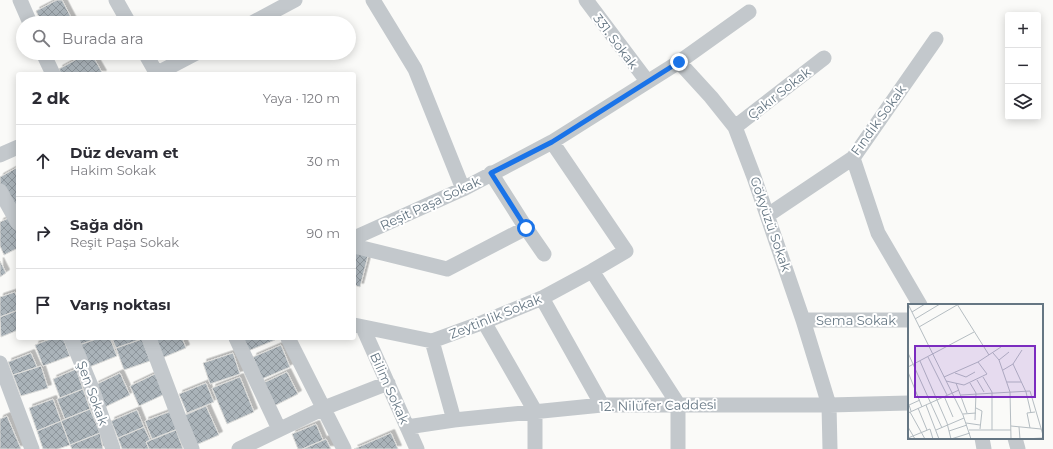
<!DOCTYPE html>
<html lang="tr">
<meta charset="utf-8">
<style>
:root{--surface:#fff;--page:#f7f7f7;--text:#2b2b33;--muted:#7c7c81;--line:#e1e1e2}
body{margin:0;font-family:Montserrat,sans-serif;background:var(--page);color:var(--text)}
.controls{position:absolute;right:12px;top:12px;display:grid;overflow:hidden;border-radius:4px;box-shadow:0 2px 10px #0003}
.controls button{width:36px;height:36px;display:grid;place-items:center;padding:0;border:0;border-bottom:1px solid var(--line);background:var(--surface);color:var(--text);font:20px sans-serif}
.stop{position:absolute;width:12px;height:12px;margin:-9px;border:3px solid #1a73e8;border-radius:50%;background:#fff}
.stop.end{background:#1a73e8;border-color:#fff;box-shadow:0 1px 4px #0008}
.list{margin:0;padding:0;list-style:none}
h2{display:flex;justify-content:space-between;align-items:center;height:52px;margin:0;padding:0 16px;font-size:17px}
h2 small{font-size:13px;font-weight:400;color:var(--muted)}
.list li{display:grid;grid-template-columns:26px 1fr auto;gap:12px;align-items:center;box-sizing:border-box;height:72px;padding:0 16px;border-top:1px solid var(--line)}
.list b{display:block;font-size:15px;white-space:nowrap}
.list p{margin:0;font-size:13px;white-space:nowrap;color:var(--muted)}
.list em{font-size:13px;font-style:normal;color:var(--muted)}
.icon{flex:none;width:22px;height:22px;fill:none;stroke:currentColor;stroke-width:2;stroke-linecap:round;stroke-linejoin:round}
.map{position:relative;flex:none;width:1053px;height:449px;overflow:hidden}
.search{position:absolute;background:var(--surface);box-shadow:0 2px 10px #0003;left:16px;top:16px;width:340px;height:44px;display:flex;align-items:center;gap:10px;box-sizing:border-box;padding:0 14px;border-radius:22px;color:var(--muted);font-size:15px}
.panel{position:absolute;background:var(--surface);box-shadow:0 2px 10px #0003;left:16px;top:72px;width:340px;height:268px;border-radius:4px}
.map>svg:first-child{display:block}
.building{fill:url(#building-cross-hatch);stroke:#dcdcda;filter:url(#shadow)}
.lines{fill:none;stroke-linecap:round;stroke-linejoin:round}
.minor{stroke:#c3c8cc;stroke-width:15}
.route{stroke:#1a73e8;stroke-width:5}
.labels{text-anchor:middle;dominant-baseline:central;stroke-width:4;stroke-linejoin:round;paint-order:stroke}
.street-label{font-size:13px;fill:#657683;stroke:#fff}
.inset-road{fill:none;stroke:#b5bdc2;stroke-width:1}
.view{fill:#7b2cbf;fill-opacity:0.15;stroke:#7b2cbf;stroke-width:2}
.inset-edge{fill:none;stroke:#657683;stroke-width:2}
</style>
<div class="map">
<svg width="1053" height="449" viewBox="0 0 1053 449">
<defs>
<pattern id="building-cross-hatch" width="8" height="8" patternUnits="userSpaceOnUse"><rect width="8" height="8" fill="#aab3b9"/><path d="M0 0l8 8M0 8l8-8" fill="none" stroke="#8e969c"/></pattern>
<filter id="shadow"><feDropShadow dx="3.5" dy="-3.5" stdDeviation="0" flood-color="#0004"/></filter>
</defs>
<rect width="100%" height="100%" fill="#fafaf8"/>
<path class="building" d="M57 0H62L74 23H33L40 19 36 11Z
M88 53H91L103 74H61L59 69Z
M18 167V214L0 184V177Z
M13 216 18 226V248L4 255 0 246V222Z
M354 248 369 252 360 287 354 285Z
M0 261 6 273 0 277Z
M15 292 18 301V310L0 317V297Z
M18 310V330L1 337 0 317Z
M53 338H63L70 356 43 366 35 345Z
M77 338H99L79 345Z
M99 338H110L117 356 87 368 79 345Z
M112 338H141L142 339 116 348Z
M154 338H182L186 348 162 358Z
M243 338H274L275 340 248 351Z
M142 339 150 361 124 370 116 348Z
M281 345 290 367 262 379 253 357Z
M31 353 37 367 13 375 8 362Z
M233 353 240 374 210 384 203 363Z
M41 366 48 388 21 396 13 375Z
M76 369 83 389 60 398 53 379Z
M287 372 298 394 272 407 261 384Z
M120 373 130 395 105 407 95 385Z
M155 374 165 394 139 406 130 386Z
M240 377 254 412 227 424 212 388Z
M206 383 214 402 187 413 179 394Z
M83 389 90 409 65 419 57 399Z
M53 399 61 421 37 431 29 408Z
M206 406 219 435 196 445 183 416Z
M90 409 100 433 70 445 61 421Z
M137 410 144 427 118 438 111 421Z
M174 410 180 428 152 439 145 421Z
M7 416 21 449H0V419Z
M61 421 70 445 58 449H43L37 431Z
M316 424 323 440 302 449H298L292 434Z
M144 427 150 440 146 442 149 449H122L118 438Z
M176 430 183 449H149L146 442Z
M100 433 103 449H72L70 445Z
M391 433 398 449H354Z
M326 439 331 449H303Z"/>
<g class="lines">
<path class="minor" d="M20 0 30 23
M116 0 129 23
M373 0 415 69 463 189
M586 0 647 81
M252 23 295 0
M43 53 53 74
M145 53 157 74
M679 62 711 97 735 127 754 177 803 320 829 405 830 449
M156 74 196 53
M735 127 824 58
M0 155 18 147
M853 158 878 233 920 305
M491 173 526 228 544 254
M0 191 18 223
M768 215 853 158 936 39
M354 238 463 189 552 142 679 62 749 12
M354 246 447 269 526 228
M592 271 678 404V449
M542 298 602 405
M803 320H909
M484 322 535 411V449
M354 325 432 341 484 322 542 298 592 271 626 251 552 142
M363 328 417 449
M71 338 91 386 113 449
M149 338 179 418 192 449
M236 338 279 429
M288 338 344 449
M432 341 454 420
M0 363 32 449
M407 427 454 420 602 405H829L909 403
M982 438 984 449
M1015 438 1018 449
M239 449 324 408 388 383"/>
</g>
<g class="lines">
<path class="route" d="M526 228 491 173 552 142 679 62"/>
</g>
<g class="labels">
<g class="street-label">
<text transform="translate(616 41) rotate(53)">331. Sokak</text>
<text transform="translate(779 93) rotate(-38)">Çakır Sokak</text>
<text transform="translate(878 120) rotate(-54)">Fındık Sokak</text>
<text transform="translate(430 203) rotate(-25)">Reşit Paşa Sokak</text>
<text transform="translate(771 224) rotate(71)">Gökyüzü Sokak</text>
<text transform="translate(495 316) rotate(-22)">Zeytinlik Sokak</text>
<text x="856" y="320">Sema Sokak</text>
<text transform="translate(390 388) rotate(66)">Bilim Sokak</text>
<text transform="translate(93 393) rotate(70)">Şen Sokak</text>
<text transform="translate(658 405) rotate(-1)">12. Nilüfer Caddesi</text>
</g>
</g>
<g transform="translate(908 304)">
<rect width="135" height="135" fill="#fafaf8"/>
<path class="inset-road" d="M0 0 55 111 63 135M49 0 81 51M4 8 17 0M7 15 32 0M11 23 49 1M0 49 34 124M85 49 91 56 102 88 103 135M20 53 39 91M91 56 101 48M12 57 39 119 43 135M105 60 118 88 123 109M0 63 66 28M95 66 105 60 114 46M0 68 14 103M47 69 58 73 67 68M36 73 70 58 93 43M75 73 84 88V126M69 76 76 88M38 77 56 81 79 70 70 58M99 78H113M48 79 59 109M62 79 68 89 67 116M53 91 122 87 135 131M36 92 45 113M68 93H84M18 101 31 135M10 104 19 126M68 104 74 107 72 125M3 107 1 101 12 96M2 108 17 135M0 109 51 86M55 110 68 109M58 119 72 121M103 122 133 125M0 123 7 135M111 123 112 135M122 124 119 109 127 108M28 126 56 114M61 126H103M41 127 59 121M0 134 22 125 25 135M43 135 62 129M116 135 135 134"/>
<path class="view" d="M7 42H127V93H7Z"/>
<rect width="135" height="135" class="inset-edge"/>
</g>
</svg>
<div class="controls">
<button>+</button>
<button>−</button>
<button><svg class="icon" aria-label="layers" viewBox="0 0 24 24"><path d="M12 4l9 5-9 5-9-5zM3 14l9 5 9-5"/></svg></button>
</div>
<div class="stop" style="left:526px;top:228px"></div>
<div class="stop end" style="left:679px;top:62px"></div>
<div class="search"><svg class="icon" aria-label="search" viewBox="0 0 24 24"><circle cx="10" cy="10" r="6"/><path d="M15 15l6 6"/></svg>Burada ara</div>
<section class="panel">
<h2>2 dk<small>Yaya · 120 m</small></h2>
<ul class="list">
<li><svg class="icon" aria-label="ahead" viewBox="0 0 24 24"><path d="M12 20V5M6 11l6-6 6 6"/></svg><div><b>Düz devam et</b><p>Hakim Sokak</p></div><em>30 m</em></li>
<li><svg class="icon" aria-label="right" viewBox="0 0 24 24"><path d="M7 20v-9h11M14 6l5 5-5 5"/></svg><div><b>Sağa dön</b><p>Reşit Paşa Sokak</p></div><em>90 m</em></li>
<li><svg class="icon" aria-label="arrive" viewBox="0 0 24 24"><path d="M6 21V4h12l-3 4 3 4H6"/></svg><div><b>Varış noktası</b></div></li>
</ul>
</section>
</div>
